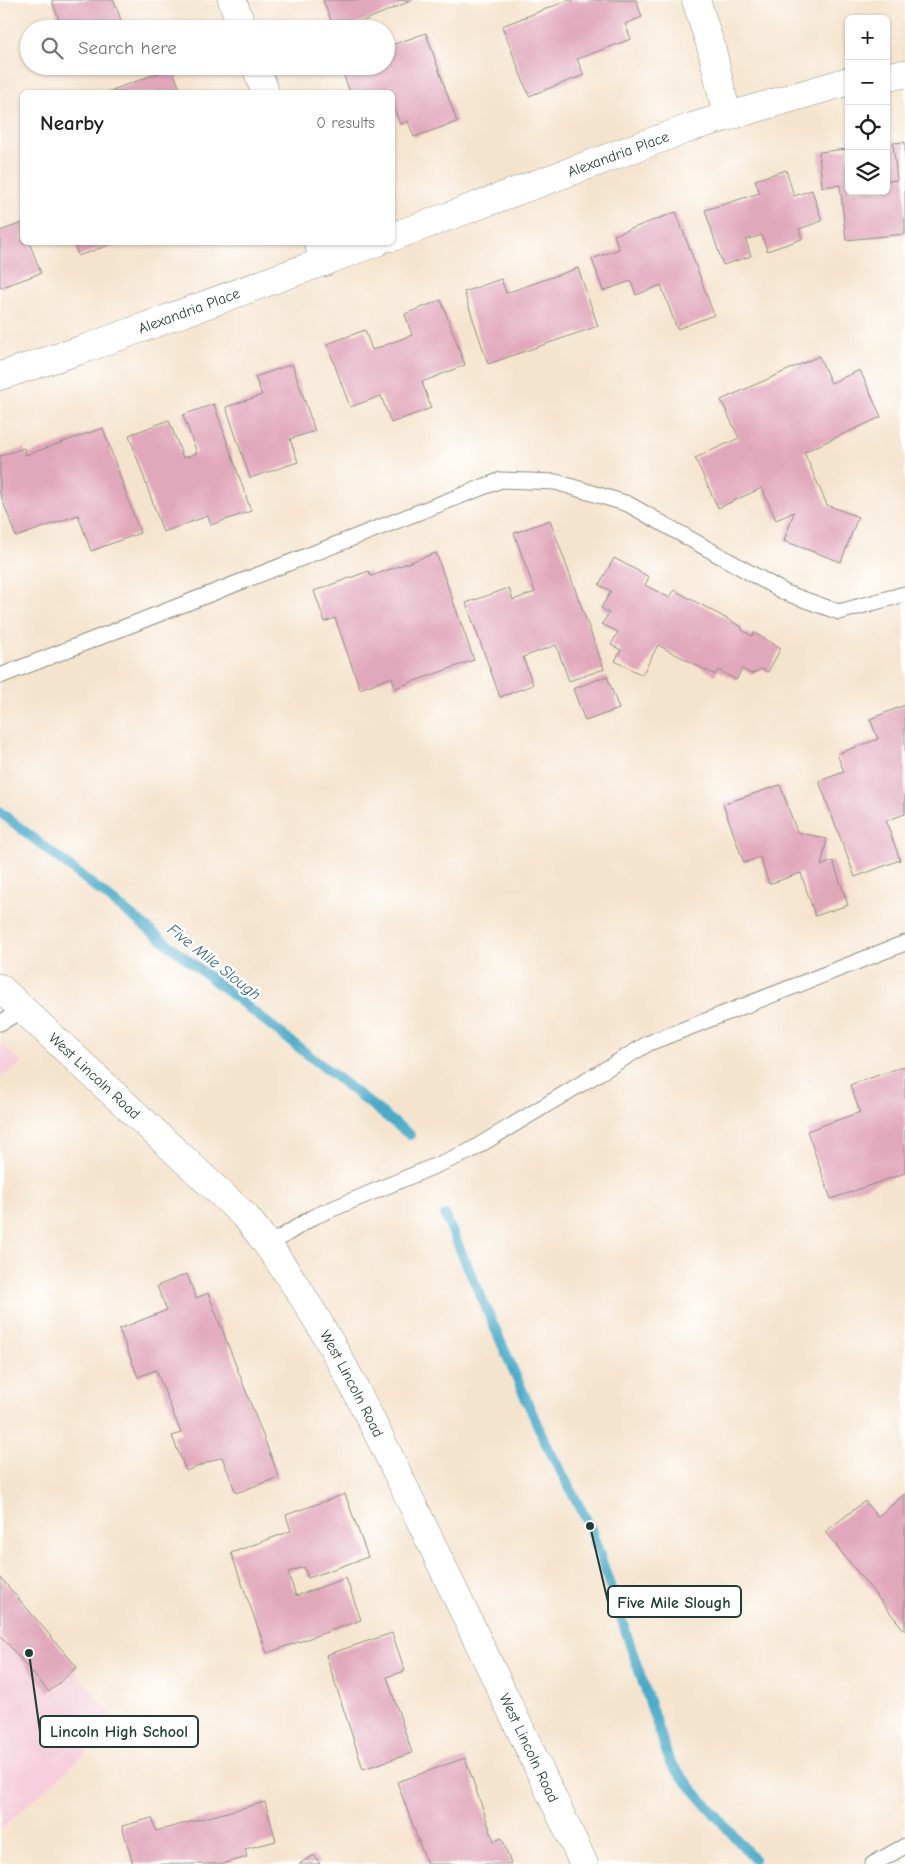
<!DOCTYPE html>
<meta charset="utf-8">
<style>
:root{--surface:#fff;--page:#f6f6f6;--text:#202124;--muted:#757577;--line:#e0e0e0}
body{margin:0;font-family:"Comic Neue",sans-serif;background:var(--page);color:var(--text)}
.controls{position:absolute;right:15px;top:15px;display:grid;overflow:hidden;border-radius:8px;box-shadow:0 1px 4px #0004}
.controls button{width:45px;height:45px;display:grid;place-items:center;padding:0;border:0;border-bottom:1px solid var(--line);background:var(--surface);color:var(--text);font:25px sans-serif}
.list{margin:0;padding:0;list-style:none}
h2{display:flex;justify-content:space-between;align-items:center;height:65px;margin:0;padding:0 20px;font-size:21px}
h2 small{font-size:16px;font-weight:400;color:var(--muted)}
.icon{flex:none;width:28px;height:28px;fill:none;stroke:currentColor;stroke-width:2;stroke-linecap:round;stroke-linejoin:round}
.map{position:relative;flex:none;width:905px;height:1864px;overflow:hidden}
.search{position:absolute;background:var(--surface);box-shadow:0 1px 4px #0004;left:20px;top:20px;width:375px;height:55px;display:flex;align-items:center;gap:12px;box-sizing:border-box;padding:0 18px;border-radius:28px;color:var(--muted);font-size:19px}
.panel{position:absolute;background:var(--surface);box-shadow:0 1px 4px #0004;left:20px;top:90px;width:375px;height:155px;border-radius:8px}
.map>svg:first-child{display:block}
.built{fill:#f5cfdb}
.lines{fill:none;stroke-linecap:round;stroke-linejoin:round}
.stream{stroke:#4aabc9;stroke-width:10}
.building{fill:#e1a7bb}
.service-casing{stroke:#8a9080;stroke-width:17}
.minor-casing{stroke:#8a9080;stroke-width:29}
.tertiary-casing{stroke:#8a9080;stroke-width:29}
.service{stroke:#fff;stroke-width:15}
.minor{stroke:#fff;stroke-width:28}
.tertiary{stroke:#fff;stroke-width:28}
.labels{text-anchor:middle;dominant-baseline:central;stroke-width:5;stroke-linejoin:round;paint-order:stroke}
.street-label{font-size:15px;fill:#1f3d34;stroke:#fff}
.water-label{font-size:16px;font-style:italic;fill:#2e6468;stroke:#fff}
.leader{fill:none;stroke:#1f3d34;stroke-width:2}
.callout-dot{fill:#1f3d34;stroke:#fff;stroke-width:2}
.callout{fill:#fff;stroke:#1f3d34;stroke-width:2}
.callout-label{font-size:16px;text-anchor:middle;font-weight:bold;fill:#1f3d34}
</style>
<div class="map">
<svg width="905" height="1864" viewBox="0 0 905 1864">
<rect width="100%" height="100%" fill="#fff"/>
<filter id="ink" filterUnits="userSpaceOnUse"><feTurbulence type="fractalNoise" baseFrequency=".02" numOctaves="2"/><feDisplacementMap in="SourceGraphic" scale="10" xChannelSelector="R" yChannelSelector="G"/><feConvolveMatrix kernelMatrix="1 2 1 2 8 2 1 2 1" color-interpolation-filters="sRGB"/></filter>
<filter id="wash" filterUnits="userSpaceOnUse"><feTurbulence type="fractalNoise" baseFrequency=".0096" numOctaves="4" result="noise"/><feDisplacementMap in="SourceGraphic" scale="20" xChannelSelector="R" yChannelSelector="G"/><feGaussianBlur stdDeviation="1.12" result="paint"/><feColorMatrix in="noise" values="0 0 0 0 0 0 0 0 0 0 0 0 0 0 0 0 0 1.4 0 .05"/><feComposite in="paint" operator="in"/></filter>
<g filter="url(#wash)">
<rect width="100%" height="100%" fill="#f5e4cd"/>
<path class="built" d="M0 1043 22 1063 0 1078Z
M0 1581 118 1724 0 1830Z"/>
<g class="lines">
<path class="stream" d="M0 812 410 1135
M445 1215 545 1442 590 1526 670 1763 754 1859"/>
</g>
<g id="blocks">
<path class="building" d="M52 0H114L124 29H62Z
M325 0H413L344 29H335L323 1Z
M569 0H636L642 17 625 24 631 39 577 59 584 75 529 96 502 26Z
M426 33 457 122 414 137 408 121 400 124 392 103V92H350L340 66H386V47Z
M172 68 181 92H107Z
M905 142V234L846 240 840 185 822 187 819 152 847 149 849 191H886V181L897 180 893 143Z
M786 170 794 196 812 190 822 221 799 229 802 239 767 251 762 235 746 240 751 256 723 265 705 210 760 193 755 180Z
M676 212 714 315 677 329 661 285 636 295 631 281 603 291 592 259 619 249 614 235Z
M22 223V242H29L41 273 0 288V231Z
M74 242H115V243L78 256Z
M578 268 598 326 488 364 464 292 501 279 506 293Z
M441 300 465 365 422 382 431 408 391 423 381 396 350 407 327 344 365 330 372 350 412 335 405 314Z
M819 356 831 383 860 370 881 417 804 452 827 505 858 517 841 562 784 541 794 512 776 520 762 488 718 508 695 458 739 438 721 400Z
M292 364 315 431 290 439 298 462 250 478 226 407 262 395 255 377Z
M214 404 251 511 211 525 208 516 163 532 129 435 169 420 183 458 197 453 183 415Z
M103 428 140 533 91 551 78 515 16 537 0 493V456L24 448 26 455Z
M550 520 604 669 569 681 556 645 523 657 533 685 500 697 466 603 509 588 513 600 535 592 514 533Z
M436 553 474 660 395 688 392 677 360 689 335 618 325 622 314 591 369 571 371 576Z
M614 558 649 577 645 585 670 598 674 590 742 627V630L752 636 754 633 781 648 768 672 762 669 751 674 742 669 736 680 718 670 715 675 658 645 642 675 615 661 621 650 611 645 618 632 602 624 609 613 601 608 611 591 599 585Z
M607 676 619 709 585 721 573 689Z
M905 705V814L886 821 900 860 855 877 819 781 844 772 837 754 878 739 870 719Z
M780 785 797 832 827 839 821 866 833 861 848 905 815 916 801 873 769 884 760 857 744 863 723 804Z
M905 1066V1173L831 1199 807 1131 860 1112 850 1085Z
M187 1274 196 1298 208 1293 279 1477 236 1493 222 1457 186 1471 172 1436 181 1433 156 1370 138 1377 119 1329 167 1310 157 1286Z
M345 1494 368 1557 308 1578 304 1567 288 1572 296 1596 346 1578 361 1620 267 1653 231 1553 291 1531 286 1515Z
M905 1494V1631L825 1532 865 1501 877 1517Z
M0 1577 77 1667 49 1692 0 1635Z
M392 1633 405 1671 387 1677 412 1753 363 1769 326 1655Z
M465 1758 494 1841 502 1838 511 1864H427L397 1782Z
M265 1802 276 1841 245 1849 247 1857 222 1864H133L122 1826 152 1818 156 1831Z
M314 1855 320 1864H299Z"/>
</g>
</g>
<g filter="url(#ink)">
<use href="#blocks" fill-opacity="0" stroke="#8a9080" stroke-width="1"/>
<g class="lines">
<defs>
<path id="service" d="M0 676 501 480 556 482 628 504 786 593 839 612 905 594
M0 1023 23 1010
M269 1245 313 1217 468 1152 649 1043 905 943
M873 1864 905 1846"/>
<path id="minor" d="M232 0 243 29
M696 0 712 50 727 116
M256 66 265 92
M318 242 325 262"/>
<g id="tertiary">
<path d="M886 76 905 74"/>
<path id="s1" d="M392 237 692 127 849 81"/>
<path id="s2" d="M0 376 87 348 377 242"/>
<path id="s3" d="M0 988 246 1217C320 1308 369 1415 420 1520 475 1635 530 1749 584 1864"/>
</g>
</defs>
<use href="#service" class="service-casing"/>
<use href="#minor" class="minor-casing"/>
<use href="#tertiary" class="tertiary-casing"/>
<use href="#service" class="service"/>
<use href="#minor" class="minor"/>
<use href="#tertiary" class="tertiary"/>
</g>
</g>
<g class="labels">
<g class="street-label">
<text stroke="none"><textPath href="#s1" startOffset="241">Alexandria Place</textPath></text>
<text stroke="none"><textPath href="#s2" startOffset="200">Alexandria Place</textPath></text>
<text stroke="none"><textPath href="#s3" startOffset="129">West Lincoln Road</textPath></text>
<text stroke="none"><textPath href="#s3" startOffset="534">West Lincoln Road</textPath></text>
<text stroke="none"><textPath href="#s3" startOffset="939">West Lincoln Road</textPath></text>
</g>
<g class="water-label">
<text transform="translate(214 962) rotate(38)">Five Mile Slough</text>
</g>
</g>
<path class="leader" d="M590 1526L608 1602M29 1653L40 1732"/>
<g class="callout-dot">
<circle cx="590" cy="1526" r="5"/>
<circle cx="29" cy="1653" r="5"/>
</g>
<g class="callout">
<rect x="608" y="1586" width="133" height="31" rx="5"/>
<rect x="40" y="1716" width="158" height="31" rx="5"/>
</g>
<g class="callout-label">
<text x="674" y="1608">Five Mile Slough</text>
<text x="119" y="1737">Lincoln High School</text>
</g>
</svg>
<div class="controls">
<button>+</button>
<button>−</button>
<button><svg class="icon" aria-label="locate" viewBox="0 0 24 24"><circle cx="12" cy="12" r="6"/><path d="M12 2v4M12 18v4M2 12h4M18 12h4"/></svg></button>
<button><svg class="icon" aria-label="layers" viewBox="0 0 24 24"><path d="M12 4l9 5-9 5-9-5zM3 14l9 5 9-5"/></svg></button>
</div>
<div class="search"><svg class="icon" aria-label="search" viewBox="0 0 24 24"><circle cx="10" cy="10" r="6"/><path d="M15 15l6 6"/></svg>Search here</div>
<section class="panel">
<h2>Nearby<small>0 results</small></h2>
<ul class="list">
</ul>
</section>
</div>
